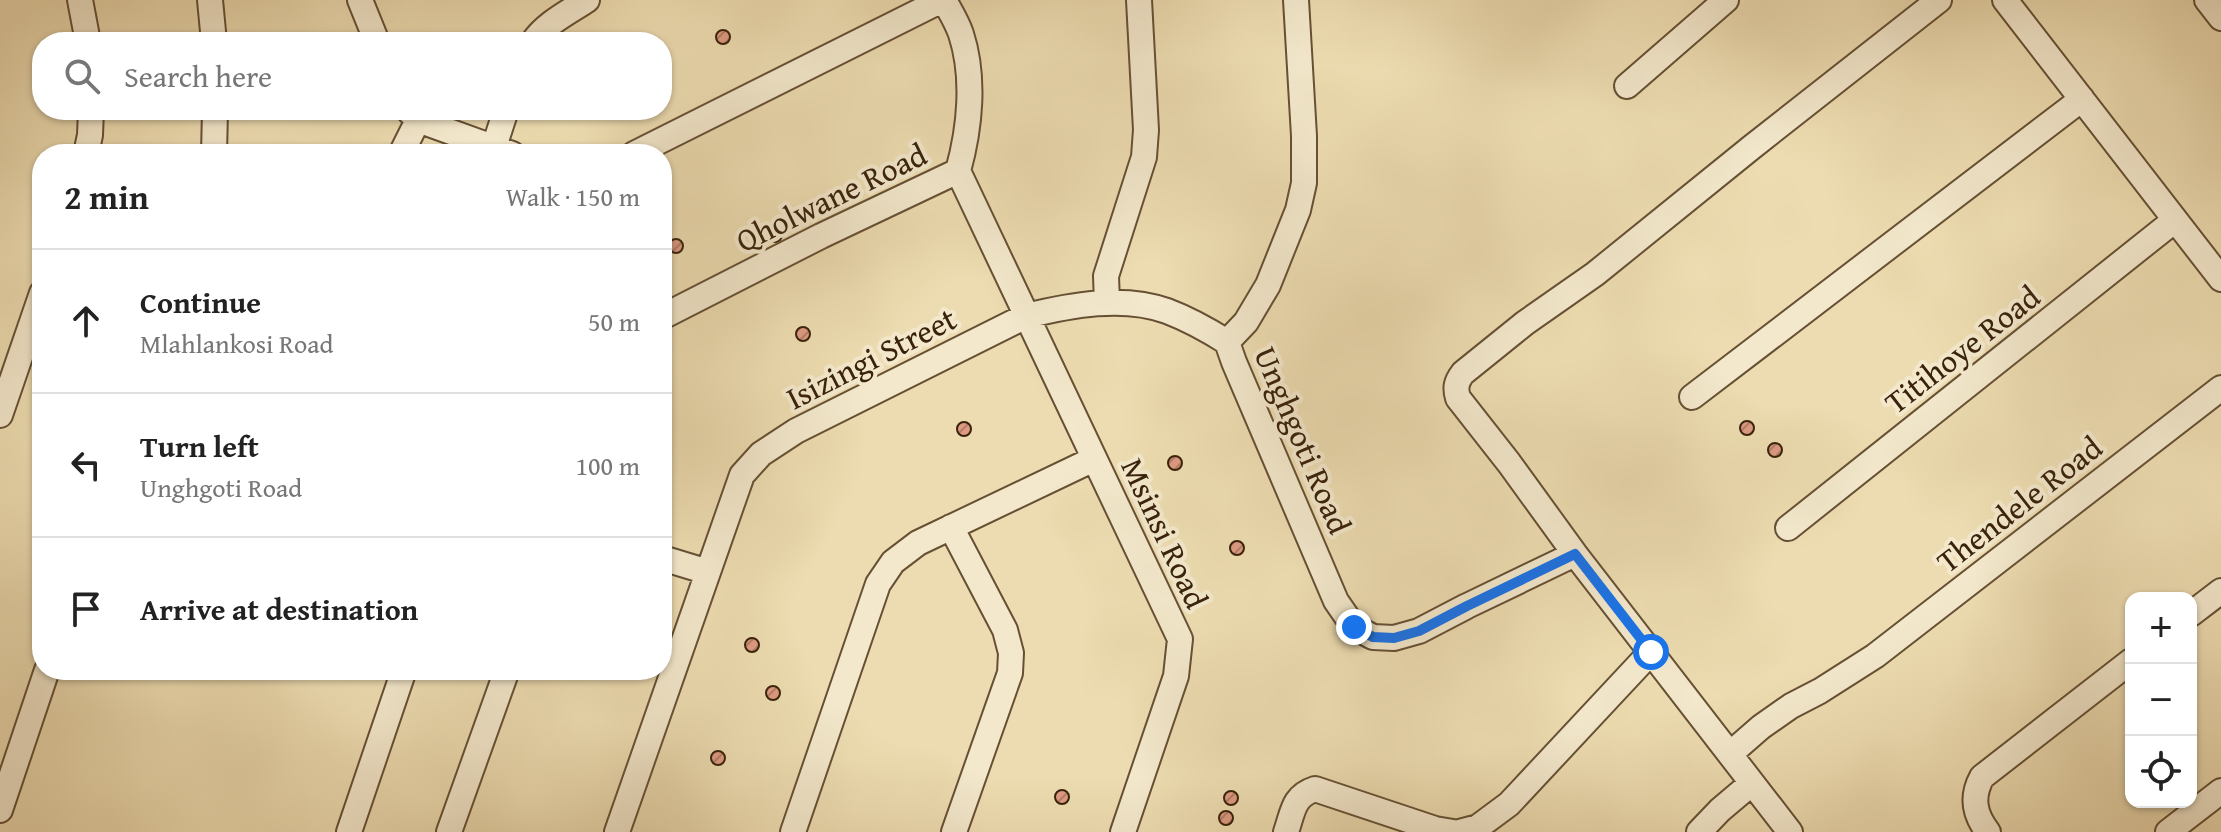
<!DOCTYPE html>
<meta charset="utf-8">
<style>
:root{--surface:#fff;--page:#f2f2f2;--text:#222;--muted:#767676;--line:#e0e0e0}
body{margin:0;font-family:"Gentium Book Plus",serif;background:var(--page);color:var(--text)}
.controls{position:absolute;right:24px;bottom:24px;display:grid;overflow:hidden;border-radius:16px;box-shadow:0 2px 6px #0004}
.controls button{width:72px;height:72px;display:grid;place-items:center;padding:0;border:0;border-bottom:2px solid var(--line);background:var(--surface);color:var(--text);font:40px sans-serif}
.stop{position:absolute;width:24px;height:24px;margin:-18px;border:6px solid #1a73e8;border-radius:50%;background:#fff}
.stop.end{background:#1a73e8;border-color:#fff;box-shadow:0 2px 8px #0008}
.list{margin:0;padding:0;list-style:none}
h2{display:flex;justify-content:space-between;align-items:center;height:104px;margin:0;padding:0 32px;font-size:34px}
h2 small{font-size:26px;font-weight:400;color:var(--muted)}
.list li{display:grid;grid-template-columns:52px 1fr auto;gap:24px;align-items:center;box-sizing:border-box;height:144px;padding:0 32px;border-top:2px solid var(--line)}
.list b{display:block;font-size:30px;white-space:nowrap}
.list p{margin:0;font-size:26px;white-space:nowrap;color:var(--muted)}
.list em{font-size:26px;font-style:normal;color:var(--muted)}
.icon{flex:none;width:44px;height:44px;fill:none;stroke:currentColor;stroke-width:2;stroke-linecap:round;stroke-linejoin:round}
.map{position:relative;flex:none;width:2221px;height:832px;overflow:hidden}
.search{position:absolute;background:var(--surface);box-shadow:0 2px 6px #0004;left:32px;top:32px;width:640px;height:88px;display:flex;align-items:center;gap:20px;box-sizing:border-box;padding:0 28px;border-radius:32px;color:var(--muted);font-size:30px}
.panel{position:absolute;background:var(--surface);box-shadow:0 2px 6px #0004;left:32px;top:144px;width:640px;height:536px;border-radius:32px}
.map>svg:first-child{display:block}
.building{fill:url(#building-hatch);stroke:#39220b;stroke-width:2}
.lines{fill:none;stroke-linecap:round;stroke-linejoin:round}
.minor-casing{stroke:#665034;stroke-width:28}
.minor{stroke:#f3e8cc;stroke-width:24}
.route{stroke:#1a73e8;stroke-width:10}
.labels{text-anchor:middle;dominant-baseline:central;stroke-width:8;stroke-linejoin:round;paint-order:stroke}
.street-label{font-size:32px;fill:#39220b;stroke:#f3e8cc}
</style>
<div class="map">
<svg width="2221" height="832" viewBox="0 0 2221 832">
<defs>
<pattern id="building-hatch" width="6" height="6" patternUnits="userSpaceOnUse" patternTransform="scale(2)"><rect width="6" height="6" fill="#de9b82"/><path d="M-1 1l2-2M0 6l6-6M5 7l2-2" fill="none" stroke="#b57e69"/></pattern>
</defs>
<rect width="100%" height="100%" fill="#eddcb1"/>
<filter id="stains"><feTurbulence type="fractalNoise" baseFrequency=".0025" numOctaves="4"/><feColorMatrix values="0 0 0 0 .2 0 0 0 0 .09 0 0 0 0 .02 0 0 0 .5 -.17"/></filter>
<radialGradient id="worn" r=".72"><stop offset=".6" stop-color="#630" stop-opacity="0"/><stop offset="1" stop-color="#630" stop-opacity=".3"/></radialGradient>
<path class="building" d="M716 37a7 7 0 1 1 14 0a7 7 0 1 1-14 0Z
M768 235a7 7 0 1 1 14 0a7 7 0 1 1-14 0Z
M669 246a7 7 0 1 1 14 0a7 7 0 1 1-14 0Z
M796 334a7 7 0 1 1 14 0a7 7 0 1 1-14 0Z
M1740 428a7 7 0 1 1 14 0a7 7 0 1 1-14 0Z
M957 429a7 7 0 1 1 14 0a7 7 0 1 1-14 0Z
M1768 450a7 7 0 1 1 14 0a7 7 0 1 1-14 0Z
M1168 463a7 7 0 1 1 14 0a7 7 0 1 1-14 0Z
M1230 548a7 7 0 1 1 14 0a7 7 0 1 1-14 0Z
M745 645a7 7 0 1 1 14 0a7 7 0 1 1-14 0Z
M766 693a7 7 0 1 1 14 0a7 7 0 1 1-14 0Z
M711 758a7 7 0 1 1 14 0a7 7 0 1 1-14 0Z
M1055 797a7 7 0 1 1 14 0a7 7 0 1 1-14 0Z
M1224 798a7 7 0 1 1 14 0a7 7 0 1 1-14 0Z
M1219 818a7 7 0 1 1 14 0a7 7 0 1 1-14 0Z"/>
<g class="lines">
<defs>
<path id="minor" d="M80 0 88 42
M210 0 214 42
M360 0 377 42
M2005 0 2221 279
M2207 0 2221 18
M533 42C546 23 569 12 587 0
M1627 86 1726 0
M408 110 418 120 512 154
M494 147 506 110
M86 154 90 135 91 110
M214 154 215 110
M401 154 418 120
M634 154 942 0
M958 171 1180 639 1176 676 1123 832
M1107 303 1106 276 1144 157 1146 130 1139 0
M662 317 821 236 958 171C970 128 975 77 961 34 957 22 950 11 944 0
M1227 342 1234 362 1336 601 1354 627 1373 637 1394 638 1419 631 1467 606 1575 554
M1227 342 1246 322 1268 285 1298 210 1304 183V136L1296 0
M1692 397 2082 99
M0 415 42 293
M951 527 1005 630 1011 653 1010 673 954 832
M1788 528 2175 220
M662 558 708 572
M2191 614 2221 591
M1730 754 1761 727 1791 706 1820 691 1875 656 2221 388
M0 810 47 670
M349 832 404 670
M449 832 507 670
M617 832 742 475 761 454 796 431 1026 316C1071 305 1123 295 1167 311 1188 319 1208 330 1227 342
M793 832 878 584 893 562 918 543 1094 459
M1286 832C1293 812 1293 796 1315 789L1435 829 1453 832
M1459 832 1478 827 1509 804 1651 652
M1699 832 1720 810 1752 783
M1790 832 1575 554 1509 463 1458 398C1455 388 1456 382 1463 373L1525 323 1595 274 1752 147 1939 0
M1988 832C1974 814 1971 797 1982 777L2131 661
M2168 832 2221 791"/>
</defs>
<use href="#minor" class="minor-casing"/>
<use href="#minor" class="minor"/>
</g>
<g class="lines">
<path class="route" d="M1354 627 1373 637 1394 638 1419 631 1467 606 1575 554 1651 652"/>
</g>
<g class="labels">
<g class="street-label">
<text transform="translate(831 197) rotate(-26)">Qholwane Road</text>
<text transform="translate(1962 349) rotate(-38)">Titihoye Road</text>
<text transform="translate(871 358) rotate(-27)">Isizingi Street</text>
<text transform="translate(1303 440) rotate(67)">Unghgoti Road</text>
<text transform="translate(2019 504) rotate(-38)">Thendele Road</text>
<text transform="translate(1165 533) rotate(65)">Msinsi Road</text>
</g>
</g>
<rect width="100%" height="100%" filter="url(#stains)"/>
<rect width="100%" height="100%" fill="url(#worn)"/>
</svg>
<div class="controls">
<button>+</button>
<button>−</button>
<button><svg class="icon" aria-label="locate" viewBox="0 0 24 24"><circle cx="12" cy="12" r="6"/><path d="M12 2v4M12 18v4M2 12h4M18 12h4"/></svg></button>
</div>
<div class="stop" style="left:1651px;top:652px"></div>
<div class="stop end" style="left:1354px;top:627px"></div>
<div class="search"><svg class="icon" aria-label="search" viewBox="0 0 24 24"><circle cx="10" cy="10" r="6"/><path d="M15 15l6 6"/></svg>Search here</div>
<section class="panel">
<h2>2 min<small>Walk · 150 m</small></h2>
<ul class="list">
<li><svg class="icon" aria-label="ahead" viewBox="0 0 24 24"><path d="M12 20V5M6 11l6-6 6 6"/></svg><div><b>Continue</b><p>Mlahlankosi Road</p></div><em>50 m</em></li>
<li><svg class="icon" aria-label="left" viewBox="0 0 24 24"><path d="M17 20v-9H6M10 6l-5 5 5 5"/></svg><div><b>Turn left</b><p>Unghgoti Road</p></div><em>100 m</em></li>
<li><svg class="icon" aria-label="arrive" viewBox="0 0 24 24"><path d="M6 21V4h12l-3 4 3 4H6"/></svg><div><b>Arrive at destination</b></div></li>
</ul>
</section>
</div>
